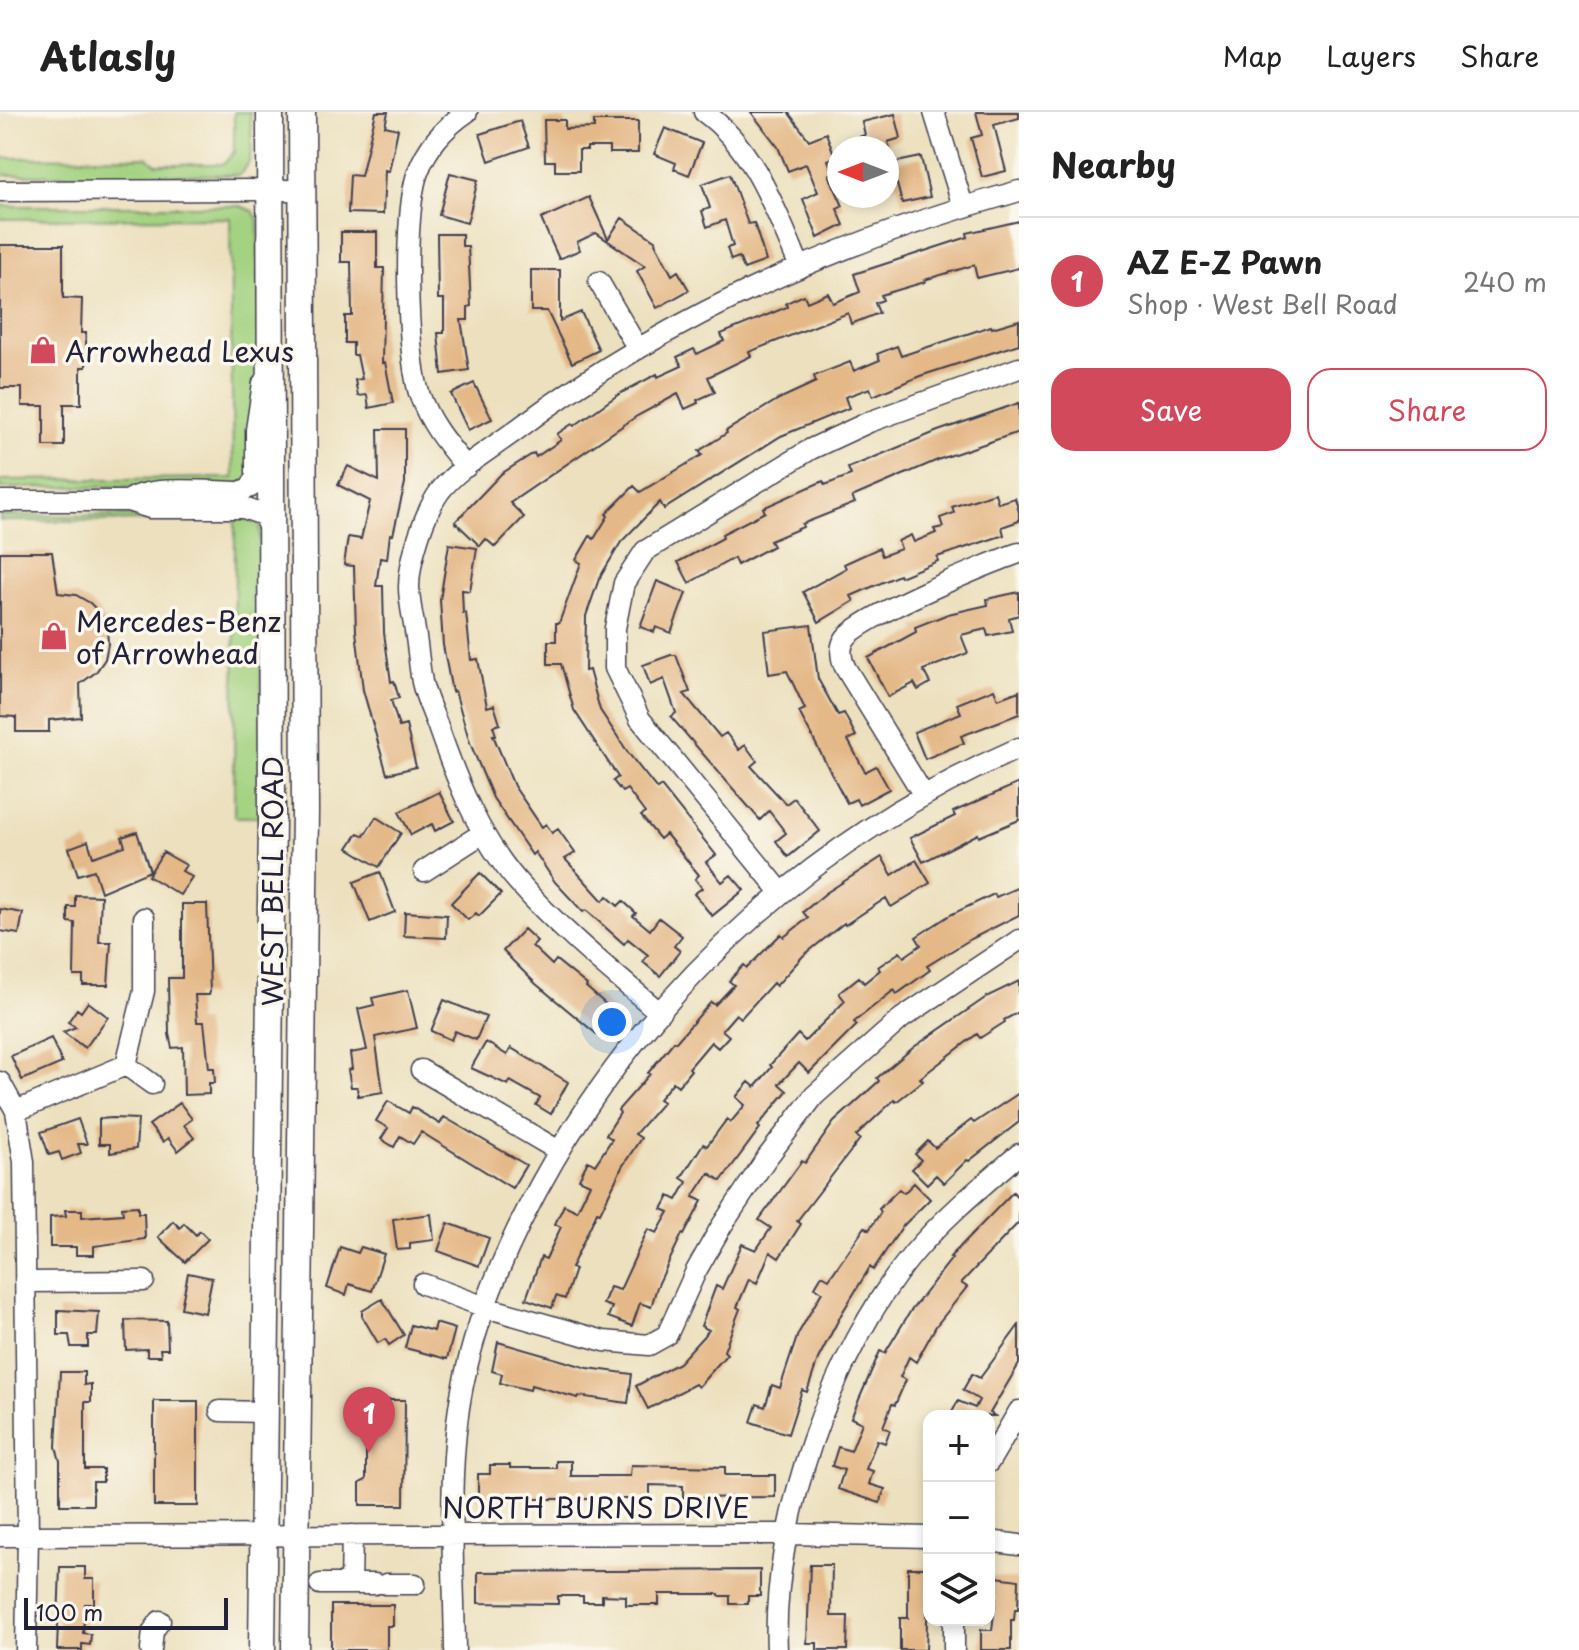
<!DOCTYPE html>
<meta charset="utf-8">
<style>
:root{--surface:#fff;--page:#f2f2f2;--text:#222;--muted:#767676;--line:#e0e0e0;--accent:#d1495b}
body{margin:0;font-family:"Playpen Sans",sans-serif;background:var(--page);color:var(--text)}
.controls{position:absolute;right:24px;bottom:24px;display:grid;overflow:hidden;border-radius:16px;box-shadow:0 4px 12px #0003}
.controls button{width:72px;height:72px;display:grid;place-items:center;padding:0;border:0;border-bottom:2px solid var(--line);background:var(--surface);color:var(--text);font:40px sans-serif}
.compass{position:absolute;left:827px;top:24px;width:72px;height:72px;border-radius:50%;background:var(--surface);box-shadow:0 4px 12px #0003;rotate:270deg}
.scale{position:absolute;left:24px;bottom:20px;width:204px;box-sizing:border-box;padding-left:8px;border:4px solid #22223b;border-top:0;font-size:22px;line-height:28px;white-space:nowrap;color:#22223b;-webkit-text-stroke:6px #fbf7ec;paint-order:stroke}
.you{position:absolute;left:612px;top:910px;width:28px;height:28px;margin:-20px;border:6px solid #fff;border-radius:50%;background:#1a73e8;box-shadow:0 0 0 12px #1a73e833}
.badge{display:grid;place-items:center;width:52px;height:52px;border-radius:50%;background:var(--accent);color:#fff;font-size:26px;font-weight:700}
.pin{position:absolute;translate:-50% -66px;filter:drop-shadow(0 2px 4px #0008)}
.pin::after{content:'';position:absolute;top:42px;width:28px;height:24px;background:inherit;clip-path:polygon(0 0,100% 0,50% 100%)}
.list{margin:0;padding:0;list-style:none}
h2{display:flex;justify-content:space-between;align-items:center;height:104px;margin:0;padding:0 32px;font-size:34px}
h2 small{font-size:26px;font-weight:400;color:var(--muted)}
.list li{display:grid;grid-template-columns:52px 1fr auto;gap:24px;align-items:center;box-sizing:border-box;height:128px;padding:0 32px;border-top:2px solid var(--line)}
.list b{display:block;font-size:30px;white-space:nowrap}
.list p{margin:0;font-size:26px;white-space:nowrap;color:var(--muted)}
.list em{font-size:26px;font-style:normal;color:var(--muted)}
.actions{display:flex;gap:16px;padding:24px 32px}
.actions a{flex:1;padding:18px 0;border:2px solid var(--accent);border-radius:24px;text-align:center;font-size:28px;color:var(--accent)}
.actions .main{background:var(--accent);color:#fff}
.icon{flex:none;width:44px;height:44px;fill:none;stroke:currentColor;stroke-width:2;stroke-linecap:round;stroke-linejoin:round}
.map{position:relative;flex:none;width:1019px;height:1538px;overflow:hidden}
header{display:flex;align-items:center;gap:48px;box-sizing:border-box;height:112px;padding:0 40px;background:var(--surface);border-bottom:2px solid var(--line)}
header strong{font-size:38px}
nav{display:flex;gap:44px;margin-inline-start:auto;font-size:28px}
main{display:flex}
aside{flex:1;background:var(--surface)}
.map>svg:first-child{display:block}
.green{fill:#a3d280;stroke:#627a5e;stroke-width:2}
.building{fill:#e4b887}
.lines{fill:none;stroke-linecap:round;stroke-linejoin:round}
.minor-casing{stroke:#403e4f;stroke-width:23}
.major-casing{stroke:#403e4f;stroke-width:29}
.minor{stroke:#fff;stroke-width:20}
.major{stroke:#fff;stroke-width:26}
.labels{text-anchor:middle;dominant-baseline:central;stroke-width:7;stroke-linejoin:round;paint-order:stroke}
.poi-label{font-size:28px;fill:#22223b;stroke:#fbf7ec;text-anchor:start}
.street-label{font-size:28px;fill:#22223b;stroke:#fbf7ec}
</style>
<header>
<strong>Atlasly</strong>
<nav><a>Map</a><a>Layers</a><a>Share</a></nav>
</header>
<main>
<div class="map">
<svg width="1019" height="1538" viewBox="0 0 1019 1538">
<rect width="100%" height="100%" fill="#fbf7ec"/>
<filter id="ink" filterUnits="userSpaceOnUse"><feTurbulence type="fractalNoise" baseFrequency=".0125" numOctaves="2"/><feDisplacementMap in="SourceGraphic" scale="16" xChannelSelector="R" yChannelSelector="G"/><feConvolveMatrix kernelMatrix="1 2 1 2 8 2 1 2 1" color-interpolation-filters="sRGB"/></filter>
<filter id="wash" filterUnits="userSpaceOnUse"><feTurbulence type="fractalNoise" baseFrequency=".006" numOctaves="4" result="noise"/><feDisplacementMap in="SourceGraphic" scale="32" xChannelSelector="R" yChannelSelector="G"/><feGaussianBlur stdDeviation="1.8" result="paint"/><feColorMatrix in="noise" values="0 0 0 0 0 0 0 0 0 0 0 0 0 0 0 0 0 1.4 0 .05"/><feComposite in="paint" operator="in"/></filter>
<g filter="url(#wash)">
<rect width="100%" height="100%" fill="#ece0be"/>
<path class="green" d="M234 0H250C250 21 258 51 238 63H0V46L147 45 156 52H224L234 40Z
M0 94H240L253 99 258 107 261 248 251 364 238 373 0 376V368L233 366 230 106 0 107Z
M235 403 260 412 262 705H234L235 408 0 409V404Z"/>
<g id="blocks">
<path class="building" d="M376 0H388L385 14 398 17 389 59 385 58 383 102 348 101 350 63 361 64Z
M751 0H788L809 28 826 21 835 45 828 48 833 61 829 63 843 94 837 97 844 113 818 126 803 87 818 80 806 52 788 59 778 35Z
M976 0H1019V6L994 13 1006 59 982 65 971 26 982 23Z
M895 2 901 26 888 30 890 36H862L859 25 865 23 862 10Z
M544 8H565V17L594 16V9H638V41H609V35H587V38H579V59H555V49H545Z
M520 9 529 35 489 49 480 22Z
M665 16 702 31 689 63 674 57 676 51 654 42Z
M921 45 930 85 902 91 897 72 890 74 887 52Z
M450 61 478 68 467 111 439 103Z
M730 62 748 112 754 111 766 149 744 157 739 145 731 148 727 136 733 134 725 108 707 115 702 99 710 96 702 72Z
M589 85 608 127 622 106 656 129 655 131 672 163 678 159 689 178 657 196 637 159 645 154 596 121 577 130 580 138 559 147 541 107Z
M1019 109V156L977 166 974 153 924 168 925 170 881 183 883 188 875 191 879 201 851 212 848 201 749 240 751 244 708 265 715 280 697 288 698 291 685 297 678 282 637 304 510 391 524 405 495 435 486 427 480 434 455 410 501 362 534 341 536 345 561 328 557 322 572 312 574 314 619 282 657 262 658 265 682 254 677 245 694 237 697 242 724 229 721 222 787 195 786 191 804 183 807 190 828 181 833 191 860 180 854 162 968 125 967 121Z
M341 120H377V156H384L382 251 385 250 393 291 369 296 367 283 358 284 355 268 362 267 357 243H353V231H345V204H352L351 150H341Z
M437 122H462V134H468L471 194 468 195V208H461L469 258 442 262 438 221H444V187H438Z
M0 133H63V186L82 187 81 221H86V255H81V292H64V334H44V294H22V276H0Z
M531 158H560V209L581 200 599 238 572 251 547 199H531Z
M1019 208V232L920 264 873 284 870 276 845 285 849 296 781 324 664 397 660 390 621 430 599 467 586 504 585 559 589 558 600 598 629 642 657 677 661 674 716 743 706 750 722 770 731 763 744 778 712 804 694 782 702 776 695 767 699 763 666 722 660 727 641 704 645 701 627 677 622 680 613 669 618 665 574 598 561 552H548V529H556V511H559L581 451 576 448 590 424 594 427 608 404 606 402 634 374 640 380 702 343 699 339 727 321 726 319 779 287 816 270 814 264 850 250 854 259 880 248 877 242 897 234 901 244 991 214 992 216Z
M474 271 492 307 468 318 451 282Z
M1019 291V320L940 347 852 385 855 391 802 412 803 415 770 429 773 434 737 453 734 446 689 471 678 450 723 426 722 422 765 400 763 396 823 369 825 373 851 363 848 356 938 319Z
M378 317H405V371L393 423 390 422 387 447 380 446 376 474H383L384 521 391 570 394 569 399 586 391 588 399 615 406 613 416 655 387 662 363 578 356 519 354 454 344 453 348 425 361 427 370 389 338 373 348 354 379 369Z
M995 381 998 391 1015 386 1019 400V409L1002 415 1004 423 937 445 938 449 900 465 899 463 851 484 854 489 819 510 803 480 846 456 844 452 879 436 882 444 901 437 898 429 911 423 914 430 936 421 934 417 943 415 940 406 954 401 952 395Z
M449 432 477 436 470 479 462 478 463 501H466L471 548 478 547 487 595 494 593 500 612 493 614 496 623H493L514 674 542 715 546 712 552 721 558 717 575 741 565 747 603 789 607 784 618 794 623 789 636 801 633 804 650 818 659 806 682 824 674 834 680 839 660 864 643 850 648 843 628 827 624 832 586 798 583 800 555 770 535 740 532 743 493 686 470 631 455 579 452 580 443 533 440 488Z
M0 440H52L58 481 76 483 90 491 101 502 107 516 108 532 105 547 96 560 80 572 81 605 49 608V620H16V605L0 604Z
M657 469 686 481 671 521 656 515 654 520 640 515Z
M1019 480V503L1009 506 1012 519 988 524 986 517 961 523 968 541 923 558 930 571 918 578 914 571 888 585 868 546 916 520 915 515 948 502 988 493 987 487Z
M811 513 818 567 838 603 844 601 856 624 848 628 865 660 876 654 889 677 859 693 856 687 847 691 799 600 805 597 787 559 769 562 764 519Z
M671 543H676L690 580 684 582 720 625 726 621 739 638 745 633 757 649 751 654 786 692 794 686 820 719 788 745 776 729 786 721 769 699 760 708 671 605 676 601 664 567 650 573 643 553Z
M994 577 998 587 1019 579V602L961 624 964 631 925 647 914 620 961 601 957 592Z
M1019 671V708L979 725 978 722 923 750 910 726 955 704 953 700Z
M439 680 454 709 435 719 432 712 411 723 399 700Z
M376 705 401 721 379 755 348 736 358 721 364 724Z
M137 720 150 759 101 780 94 758 78 763 69 736 88 729 93 745 125 734 122 725Z
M163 740 186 753 182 759 192 765 180 783 148 764Z
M882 745 892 763 916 748 930 771 891 795 886 786 845 813 844 811 803 844 776 874 773 871 741 906 736 902 722 918 729 924 718 936 711 930 689 956 691 958 678 974 673 970 659 987 663 990 635 1022 641 1026 622 1055 600 1101 597 1100 571 1156 575 1157 565 1187 556 1184 552 1196 526 1187 541 1145 546 1147 561 1115 555 1112 564 1093 577 1099 590 1072 579 1067 588 1049 595 1053 612 1027 606 1023 620 1001 618 998 650 962 648 961 674 929 676 930 711 890 715 893 734 873 729 869 744 853 747 856 781 822 784 825 808 806 803 800 826 781Z
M380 760 395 800 370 810 354 770Z
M480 761 501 782 479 804 476 801 468 808 451 791Z
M1019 775V803L971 827 927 854 930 858 897 882 894 878 854 910 857 913 809 961 799 951 779 972 787 979 758 1014 760 1016 721 1069 709 1061 693 1085 702 1089 684 1123 682 1122 657 1175 651 1195 640 1191 632 1214 608 1205 612 1195 603 1192 610 1175 620 1178 648 1117 657 1121 669 1100 662 1097 669 1084 677 1088 687 1070 681 1066 703 1032 707 1034 727 1007 731 1010 745 993 736 985 749 970 755 975 772 955 770 953 798 922 805 929 845 889 839 881 859 865 864 871 880 858 878 855 900 840 904 845 921 833 916 825 950 803 994 782 996 785Z
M75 783 101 784 99 830H111L108 873H83V864H74L75 811 68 810V795H75Z
M182 792H207L210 880 209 883H195L197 910H204L209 956H214L215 971H209V982L184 983 183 935 172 936 169 922 168 866H182Z
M0 797 23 801 19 822 0 819Z
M405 800 447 803 446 826 404 824Z
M524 817 537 829 532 834 552 853 556 848 587 873 586 875 623 907 605 929 536 872 503 839Z
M1019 869V900L1004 908 1005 910 980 926 977 922 920 966 923 969 896 990 894 988 856 1024 860 1027 797 1109 801 1112 779 1146 770 1140 757 1171 749 1167 737 1195 740 1197 724 1239 727 1242 698 1275 695 1272 648 1297 636 1274 679 1251 709 1218 701 1214 716 1174 722 1177 742 1132 756 1138 771 1116 759 1108 802 1049 805 1051 834 1010 879 969 877 966 914 935 988 884Z
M408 878 417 916 375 925 383 980 358 984 357 975H351L348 958 352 957 350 941 367 938 358 897 374 893 372 886Z
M444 888 486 905 476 928 455 919 451 928 431 919Z
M88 890 108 905 85 936 63 920 76 915 68 910 77 897 81 900Z
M51 926 62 951 22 968 11 944Z
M486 930 507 943 511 936 568 970 551 1002 536 993 540 986 510 969 508 973 471 956Z
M1019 981V1010L969 1049 967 1048 944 1071 936 1063 927 1072 912 1057 921 1048 915 1042 928 1029 935 1036 971 1008 974 1011Z
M388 989 409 1001 412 995 440 1012 444 1005 526 1053 512 1076 421 1020 413 1032 400 1024 394 1035 381 1027 388 1016 376 1009Z
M180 991 192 1007 184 1013 194 1026 178 1039 168 1026 163 1030 149 1013Z
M113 1006 138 1007 136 1037 110 1041V1032H99V1007Z
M78 1007 87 1032H78L81 1041 62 1048 59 1040 49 1043 41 1020Z
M914 1071 930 1087 902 1115 873 1158 870 1155 842 1201 818 1247 807 1280 802 1278 788 1322 751 1310 757 1292 765 1295 772 1273 780 1276 798 1222 822 1180 815 1175 822 1163 829 1167 865 1115 869 1118 881 1100 879 1097 899 1077 904 1081Z
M1013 1080 1019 1087V1110L961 1171 967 1175 936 1214 916 1250 909 1245 900 1265 906 1268 895 1293 892 1292 883 1315 890 1318 885 1331 877 1328 866 1357 873 1359 869 1372 885 1377 880 1391 838 1377 844 1358 832 1354 838 1335 851 1339 862 1311 851 1306 880 1239 885 1241 910 1200 952 1146 950 1145Z
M138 1094V1101H144L145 1127 94 1134V1143H76V1135H50V1105L66 1104 65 1098H82V1105L123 1102 122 1095Z
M431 1102 434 1128 410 1131V1137L397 1138 393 1107Z
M173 1109 180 1116 184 1111 196 1123 200 1119 208 1127 185 1150 158 1125Z
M448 1111 489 1126 479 1154 438 1139Z
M340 1135 358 1141 361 1135 384 1142 372 1179 349 1172 346 1183 327 1176Z
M188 1161 212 1166 205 1201 181 1196Z
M382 1187 404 1223 389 1233 385 1227 378 1231 362 1204V1199Z
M58 1198 99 1200 97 1223H88V1235H71L69 1223H58Z
M125 1208 167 1209 168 1237H160L161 1244H147V1237L126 1238Z
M435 1211 455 1217 447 1247 405 1236 411 1213 433 1219Z
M1019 1213V1252L990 1301 995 1304H950L958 1289 975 1296 979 1288 963 1278 972 1262 980 1266Z
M498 1230 588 1256 632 1262 628 1291 579 1284 578 1286 531 1273 530 1278 500 1271 502 1262 492 1259Z
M60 1260H84V1273L91 1272V1290H85V1357H103V1370H93V1393H60V1349L56 1335Z
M360 1288H405L404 1393H360V1371L366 1368V1313L360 1309Z
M154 1289H198V1394H154Z
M556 1349H571V1364H630L631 1353 725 1355V1363H775V1385L683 1386V1374L650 1373V1387H478V1362H490V1353H510V1356H556Z
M810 1453H832L831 1504H848L847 1538H817V1531H807Z
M60 1455H85V1467H94V1492H85L83 1521 91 1522 90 1533 82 1532V1538H57Z
M908 1456H929L926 1538H900V1506H908Z
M760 1458V1484H748V1492H730V1484H719V1482H659V1493H626V1484L602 1483V1490H583V1484H558V1492L478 1491V1460Z
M989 1464 1019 1468 1018 1497H1015L1014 1508H1011V1538H981V1518H992L996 1485 989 1484Z
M331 1493H393V1514H387V1538H331Z"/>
</g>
</g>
<g filter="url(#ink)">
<use href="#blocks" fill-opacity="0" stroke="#403e4f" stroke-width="2"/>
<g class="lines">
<defs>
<path id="minor" d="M704 0C756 38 775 98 800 155
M934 0 963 94
M0 79 302 78
M599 170 638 237
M466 355C448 333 430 312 420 284 406 244 403 99 418 60 427 35 445 15 467 0
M0 389H128L150 396H244L263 403 271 421
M128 389C148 372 213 380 240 380L251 375 256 365V318L263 271
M923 682 846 557C841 548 839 536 845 527 857 506 991 450 1019 441
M424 759 483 721
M781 780 640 607 615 556V516L624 471 645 439 811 337 869 310 1019 256
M659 900C611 859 560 818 518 770 479 726 456 667 437 612 432 599 425 584 422 570 419 553 418 536 415 519 413 505 409 490 409 475 409 448 424 401 440 379 459 355 491 337 515 319 664 206 839 129 1019 79
M126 953 152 972
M421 958 559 1039
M0 970 16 999 24 1050 28 1424 26 1538
M16 999 126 953 144 879V806
M27 1170 144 1169
M423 1172 485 1195 604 1229 649 1233 667 1223 696 1159 721 1115 766 1047 814 984 902 906 1019 828
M220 1299 264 1300
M989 1350 1019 1299
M0 1424 788 1422 929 1425
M989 1429 1019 1433
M320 1472H375
M351 1472 352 1423
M386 1472H415
M151 1538 153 1519 160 1509
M455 1538C454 1453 446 1356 463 1273 479 1194 513 1119 553 1050 661 864 823 722 1019 636
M777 1538C771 1412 832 1239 913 1142 944 1105 983 1073 1019 1042
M954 1538V1508"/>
<path id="major" d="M262 1538 272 706 270 0
M295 1538 305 699 302 0"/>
</defs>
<use href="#minor" class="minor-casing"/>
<use href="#major" class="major-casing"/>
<use href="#minor" class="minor"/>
<use href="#major" class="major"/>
</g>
</g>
<defs>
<symbol id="shop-bare" viewBox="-9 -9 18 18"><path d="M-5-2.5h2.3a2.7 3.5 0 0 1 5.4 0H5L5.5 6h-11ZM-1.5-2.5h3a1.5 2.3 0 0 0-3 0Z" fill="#d1495b" stroke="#fbf7ec" stroke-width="2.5" paint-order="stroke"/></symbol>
</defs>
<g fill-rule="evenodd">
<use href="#shop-bare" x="23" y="218" width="40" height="40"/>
<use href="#shop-bare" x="34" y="504" width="40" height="40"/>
</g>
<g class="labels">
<g class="poi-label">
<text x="65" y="238">Arrowhead Lexus</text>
<text x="76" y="508">Mercedes-Benz<tspan x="76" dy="32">of Arrowhead</tspan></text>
</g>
<g class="street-label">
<text transform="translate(271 769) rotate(-90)">WEST BELL ROAD</text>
<text x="596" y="1394">NORTH BURNS DRIVE</text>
</g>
</g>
</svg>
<div class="controls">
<button>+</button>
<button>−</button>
<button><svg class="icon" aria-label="layers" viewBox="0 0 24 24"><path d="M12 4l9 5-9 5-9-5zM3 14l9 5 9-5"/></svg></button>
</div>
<svg class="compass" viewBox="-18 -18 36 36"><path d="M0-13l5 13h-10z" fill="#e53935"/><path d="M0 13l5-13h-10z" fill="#767676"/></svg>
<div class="scale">100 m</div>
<div class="you"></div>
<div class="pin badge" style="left:369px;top:1341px">1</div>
</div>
<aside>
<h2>Nearby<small></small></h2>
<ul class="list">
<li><span class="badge">1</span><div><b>AZ E-Z Pawn</b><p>Shop · West Bell Road</p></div><em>240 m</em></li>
</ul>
<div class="actions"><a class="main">Save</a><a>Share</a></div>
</aside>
</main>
